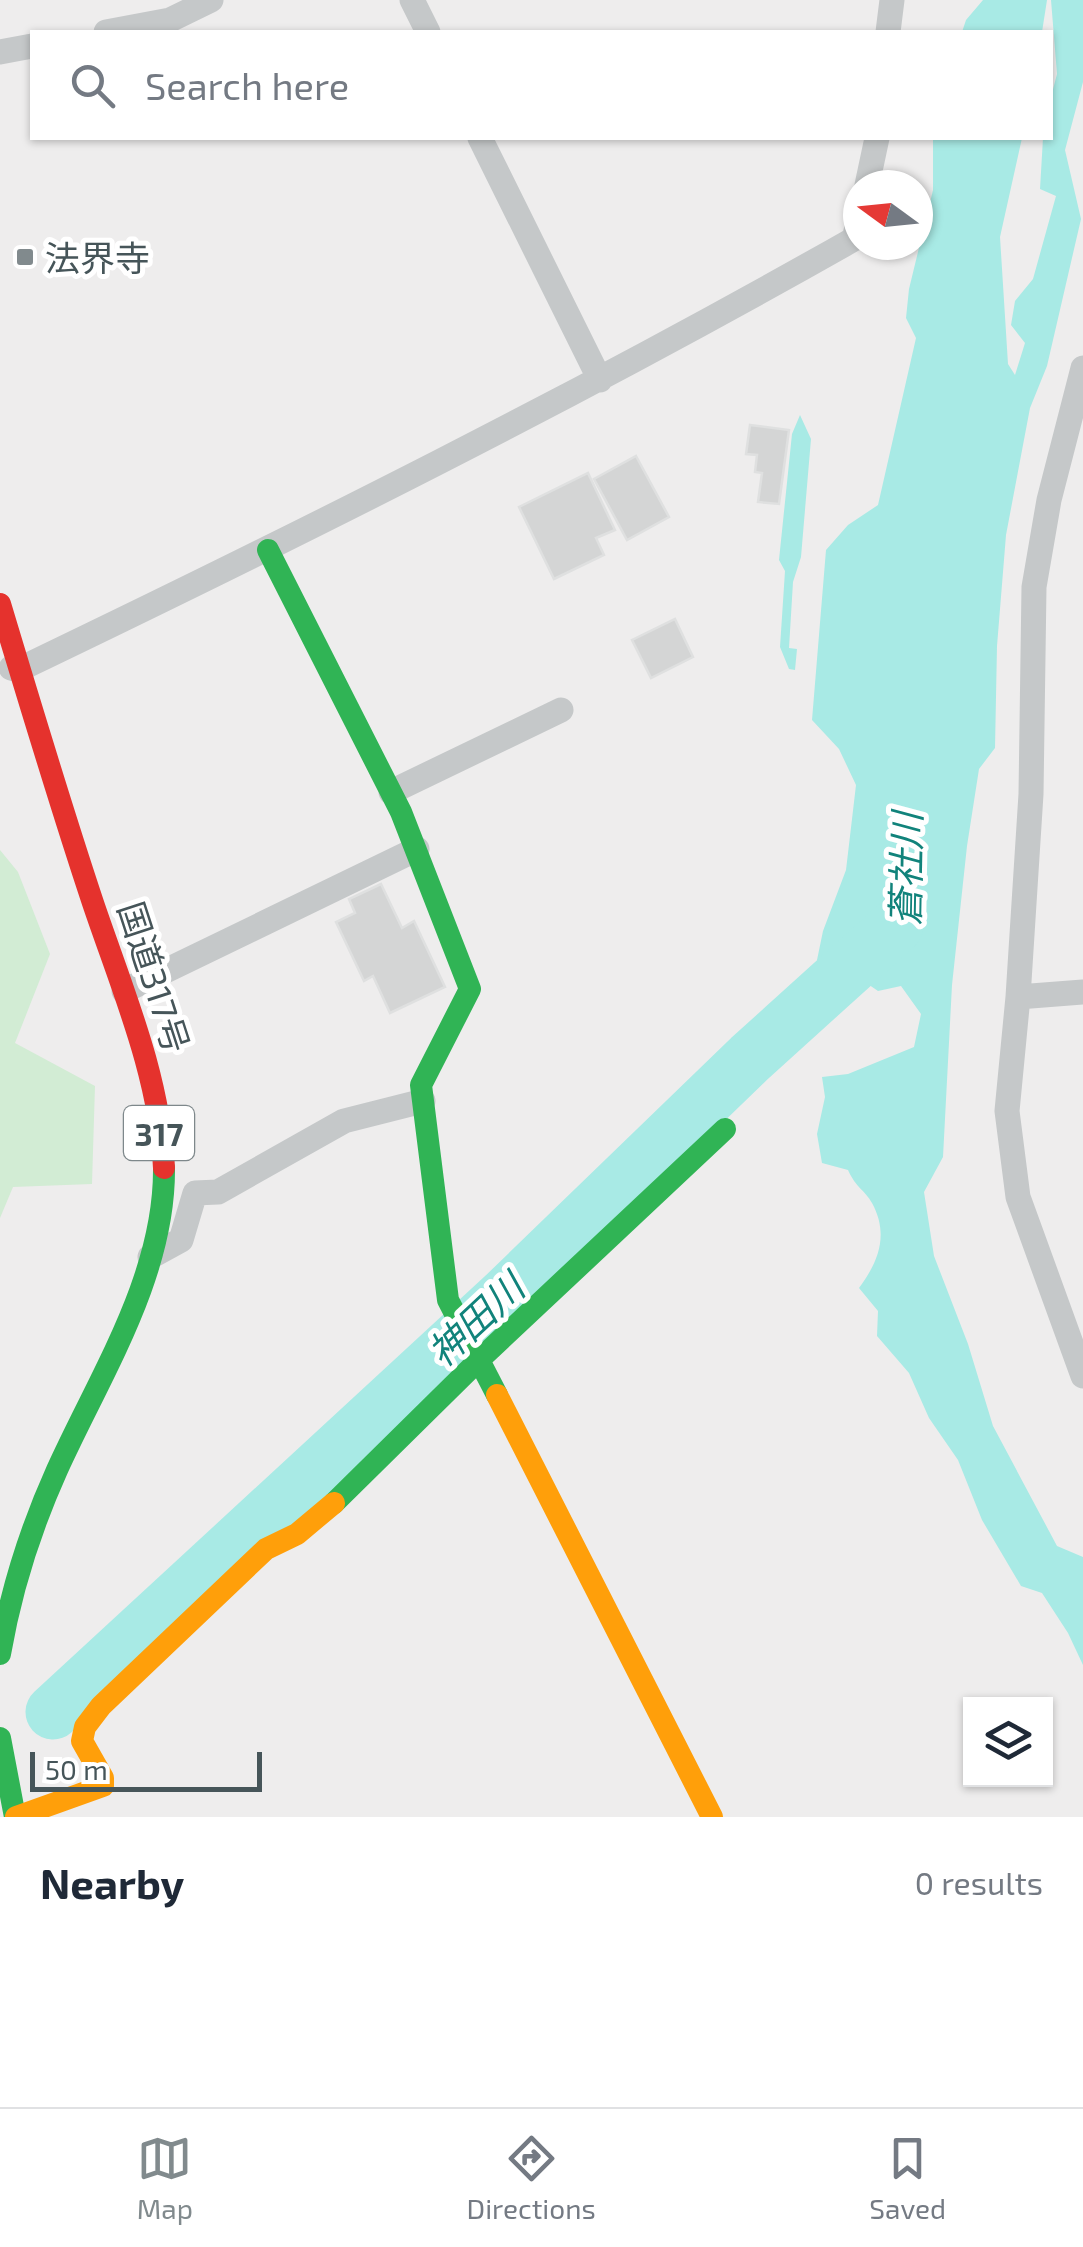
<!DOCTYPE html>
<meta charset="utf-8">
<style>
:root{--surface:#fff;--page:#f2f2f3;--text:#1f2937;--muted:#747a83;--line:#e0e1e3;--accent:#818a8d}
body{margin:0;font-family:"Exo 2","Noto Sans JP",sans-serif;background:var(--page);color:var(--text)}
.controls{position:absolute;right:30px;bottom:30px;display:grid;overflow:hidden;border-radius:0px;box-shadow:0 2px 8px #0004}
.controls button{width:90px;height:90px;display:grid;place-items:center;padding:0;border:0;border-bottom:2px solid var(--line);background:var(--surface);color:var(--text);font:50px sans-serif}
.compass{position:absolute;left:843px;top:170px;width:90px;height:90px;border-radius:50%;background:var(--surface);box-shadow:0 2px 8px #0004;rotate:285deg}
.scale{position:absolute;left:30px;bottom:25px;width:232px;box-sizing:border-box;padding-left:10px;border:5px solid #465559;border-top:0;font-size:28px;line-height:35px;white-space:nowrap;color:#465559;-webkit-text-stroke:8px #fff;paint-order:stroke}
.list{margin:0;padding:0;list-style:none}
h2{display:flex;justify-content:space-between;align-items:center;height:130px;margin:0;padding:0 40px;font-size:42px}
h2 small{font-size:32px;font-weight:400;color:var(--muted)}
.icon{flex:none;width:55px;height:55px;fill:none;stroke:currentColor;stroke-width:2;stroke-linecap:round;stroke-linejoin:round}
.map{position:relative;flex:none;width:1083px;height:1817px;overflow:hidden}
.search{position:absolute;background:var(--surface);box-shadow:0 2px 8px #0004;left:30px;right:30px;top:30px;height:110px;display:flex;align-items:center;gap:25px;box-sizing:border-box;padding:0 35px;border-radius:0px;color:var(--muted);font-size:38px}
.sheet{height:290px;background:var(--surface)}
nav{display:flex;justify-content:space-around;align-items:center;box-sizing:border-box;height:140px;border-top:2px solid var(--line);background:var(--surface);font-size:28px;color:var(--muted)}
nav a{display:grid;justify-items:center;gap:5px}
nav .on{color:var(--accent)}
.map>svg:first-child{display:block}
.green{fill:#d2ecd4}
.water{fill:#a8eae5}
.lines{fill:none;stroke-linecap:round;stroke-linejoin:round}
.river{stroke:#a8eae5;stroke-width:55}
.building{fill:#d4d5d5;stroke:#dfe0e0;stroke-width:2.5}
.street{stroke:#c5c8c9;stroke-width:25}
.fast{stroke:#30b455;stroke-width:22}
.slow{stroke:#ff9f0a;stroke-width:22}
.jam{stroke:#e5322d;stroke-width:22}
.poi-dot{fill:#818a8d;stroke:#fff;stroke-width:4}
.labels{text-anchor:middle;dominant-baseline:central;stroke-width:10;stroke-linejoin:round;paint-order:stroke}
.shield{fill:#fff;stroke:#7e888b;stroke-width:2.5}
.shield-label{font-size:32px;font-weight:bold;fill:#465559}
.poi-label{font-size:35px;fill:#465559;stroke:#fff;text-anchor:start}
.street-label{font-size:35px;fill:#465559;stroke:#fff}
.water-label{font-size:38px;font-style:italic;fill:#11837b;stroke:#fff}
</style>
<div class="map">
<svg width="1083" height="1817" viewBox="0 0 1083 1817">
<rect width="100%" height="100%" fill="#eeeded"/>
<path class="green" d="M0 850 18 872 50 954 15 1043 95 1086 92 1184 13 1187 0 1218Z"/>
<path class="water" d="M983 0H1047L1042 32H962L966 20Z
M1051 0H1083V82L1065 150 1081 219 1047 366 1030 408 1006 535 997 646 995 748 979 769 967 846 952 985 943 1157 924 1192 934 1256 968 1344 993 1426 1057 1546 1083 1557V1665L1068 1633 1042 1593 1021 1586 982 1520 958 1460 929 1418 909 1373 877 1336 878 1311 859 1288C879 1261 889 1234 872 1203 865 1190 856 1188 848 1170L822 1163 817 1134 825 1097 822 1077 848 1074 914 1047 921 1014 901 986 878 991 833 960H817L823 931 846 870 856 785 839 749 812 720 826 550 848 525 878 505 916 338 906 318 909 289 933 190V138H1022L1000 237 1008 364 1015 375 1025 343 1011 325 1015 301 1033 279 1056 196 1040 189 1043 138H1050L1051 97 1057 74Z
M800 415 811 439 801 557 793 582 789 648 797 649 795 670 789 669 780 647 785 571 779 560 792 434Z"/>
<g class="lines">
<path class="river" d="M53 1712 504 1296 750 1058 896 926"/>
</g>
<path class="building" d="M750 425 789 430 779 504 758 502 762 473 755 472 757 455 746 454Z
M636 456 669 517 627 540 594 479Z
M588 473 615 530 596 538 604 555 554 579 519 507Z
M675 619 693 657 651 678 632 640Z
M381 884 402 928 414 921 445 987 390 1013 373 976 364 981 336 922 355 913 349 899Z"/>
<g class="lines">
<path class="street" d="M412 0 428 32
M106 32 170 20 211 0
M888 32 892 0
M0 52 32 46
M480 138 600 380
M867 185 877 138
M1083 368 1049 500 1034 587 1031 794 1018 997 1083 992
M11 668 18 670C301 534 581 394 854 239L858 223
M391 792 561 710
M124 991 417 849
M1018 997 1007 1111 1018 1197 1083 1376
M150 1257 181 1240 195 1193 218 1192 344 1121 423 1101"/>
<path class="fast" d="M268 550 401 812 470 989 421 1085 448 1300 497 1395
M334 1503 479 1360 725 1129
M0 1654C11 1590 30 1530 57 1470 100 1375 165 1276 164 1168
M0 1738 15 1817"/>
<path class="slow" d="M497 1395 712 1817
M16 1817 103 1786V1778L82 1741 85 1727 101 1706 266 1549 297 1534 334 1503"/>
<path class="jam" d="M0 604C30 704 60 804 93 903 122 989 160 1076 164 1168"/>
</g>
<rect class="poi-dot" x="15" y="247" width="20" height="20" rx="5"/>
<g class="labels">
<rect class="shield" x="124" y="1106" width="70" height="54" rx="8"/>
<g class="shield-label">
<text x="159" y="1133">317</text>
</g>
<g class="poi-label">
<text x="45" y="257">法界寺</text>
</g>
<g class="street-label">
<text transform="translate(155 977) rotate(72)">国道317号</text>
</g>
<g class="water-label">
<text transform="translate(905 869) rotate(-89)">蒼社川</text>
<text transform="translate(475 1319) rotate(-43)">神田川</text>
</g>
</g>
</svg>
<div class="controls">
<button><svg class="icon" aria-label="layers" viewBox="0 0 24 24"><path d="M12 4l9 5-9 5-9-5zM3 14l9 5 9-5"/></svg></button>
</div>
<svg class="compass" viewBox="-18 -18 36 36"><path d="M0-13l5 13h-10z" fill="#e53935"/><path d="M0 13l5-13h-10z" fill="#747a83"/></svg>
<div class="scale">50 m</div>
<div class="search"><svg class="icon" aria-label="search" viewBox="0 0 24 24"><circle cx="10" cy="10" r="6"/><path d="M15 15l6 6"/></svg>Search here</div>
</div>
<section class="sheet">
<h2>Nearby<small>0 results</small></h2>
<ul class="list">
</ul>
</section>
<nav>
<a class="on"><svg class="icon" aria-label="map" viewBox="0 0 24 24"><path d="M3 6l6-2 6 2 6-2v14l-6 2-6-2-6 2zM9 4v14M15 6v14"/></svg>Map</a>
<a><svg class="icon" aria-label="directions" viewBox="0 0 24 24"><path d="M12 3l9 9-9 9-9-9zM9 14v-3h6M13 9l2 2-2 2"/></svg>Directions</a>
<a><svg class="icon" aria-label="saved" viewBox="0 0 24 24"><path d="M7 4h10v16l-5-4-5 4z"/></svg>Saved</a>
</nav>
